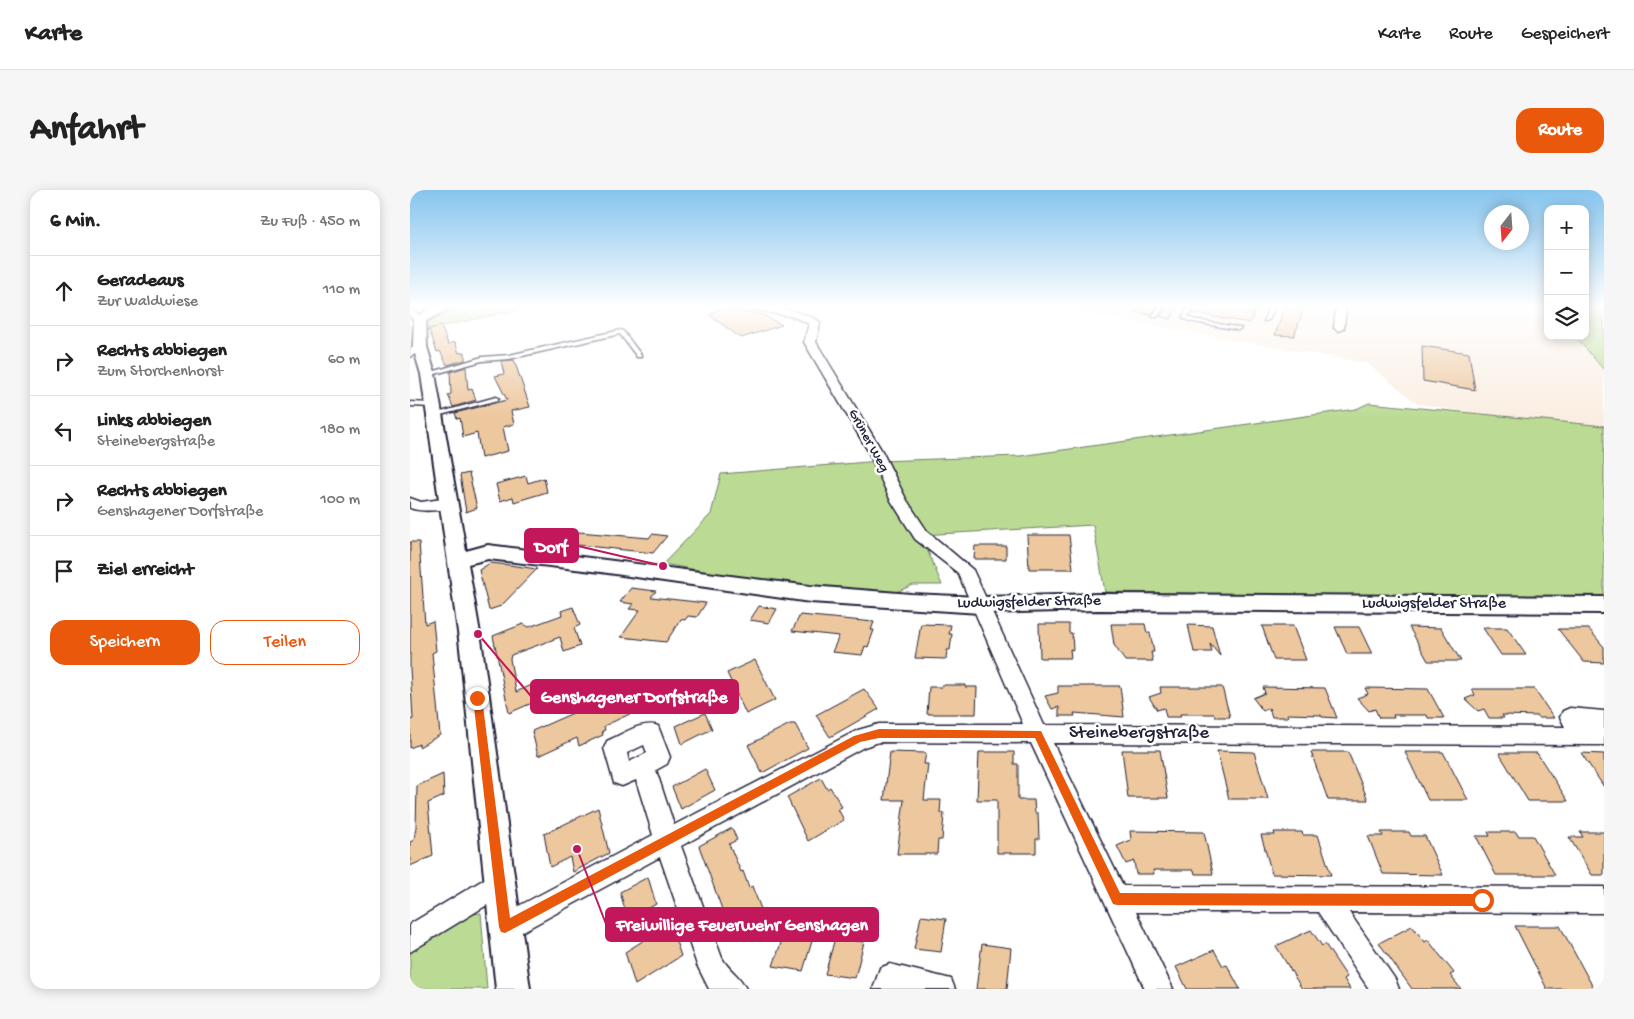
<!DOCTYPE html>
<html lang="de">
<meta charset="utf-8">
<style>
:root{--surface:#fff;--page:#f6f6f6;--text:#222;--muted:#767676;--line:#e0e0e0;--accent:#ea580c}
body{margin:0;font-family:"Gochi Hand",sans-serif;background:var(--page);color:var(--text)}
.controls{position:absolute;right:15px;top:15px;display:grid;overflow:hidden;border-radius:10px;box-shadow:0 2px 12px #0003}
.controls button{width:45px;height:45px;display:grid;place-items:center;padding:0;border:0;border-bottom:1px solid var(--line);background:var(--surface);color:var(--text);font:25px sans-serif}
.compass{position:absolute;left:1074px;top:15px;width:45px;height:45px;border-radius:50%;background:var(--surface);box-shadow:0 2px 12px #0003;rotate:197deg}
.stop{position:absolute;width:15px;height:15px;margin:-11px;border:4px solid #ea580c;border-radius:50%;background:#fff}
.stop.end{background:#ea580c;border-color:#fff;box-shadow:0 1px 5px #0008}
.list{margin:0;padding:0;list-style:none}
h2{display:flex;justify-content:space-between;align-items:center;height:65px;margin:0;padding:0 20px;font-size:21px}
h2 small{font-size:16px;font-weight:400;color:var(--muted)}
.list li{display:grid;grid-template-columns:32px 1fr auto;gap:15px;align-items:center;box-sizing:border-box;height:70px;padding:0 20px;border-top:1px solid var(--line)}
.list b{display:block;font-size:19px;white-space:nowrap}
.list p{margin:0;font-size:16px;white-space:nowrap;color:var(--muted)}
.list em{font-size:16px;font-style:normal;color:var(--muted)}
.actions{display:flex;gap:10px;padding:15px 20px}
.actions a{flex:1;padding:11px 0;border:1px solid var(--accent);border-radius:15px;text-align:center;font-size:18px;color:var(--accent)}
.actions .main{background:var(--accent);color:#fff}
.icon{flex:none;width:28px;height:28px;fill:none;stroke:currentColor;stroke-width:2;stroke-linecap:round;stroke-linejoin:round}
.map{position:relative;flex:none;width:1194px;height:799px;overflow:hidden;border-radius:15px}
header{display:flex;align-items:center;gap:30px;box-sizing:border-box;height:70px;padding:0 25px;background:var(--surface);border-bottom:1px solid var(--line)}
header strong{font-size:24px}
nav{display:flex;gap:28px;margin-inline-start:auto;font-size:18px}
.intro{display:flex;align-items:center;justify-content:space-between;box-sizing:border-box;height:120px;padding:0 30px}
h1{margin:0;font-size:35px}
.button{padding:12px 22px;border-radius:15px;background:var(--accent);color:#fff;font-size:18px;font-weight:700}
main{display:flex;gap:30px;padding:0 30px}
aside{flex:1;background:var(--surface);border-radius:15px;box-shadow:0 2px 12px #0003}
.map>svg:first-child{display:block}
.built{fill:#faeee2}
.green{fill:#bbdb94;stroke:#6e7e68}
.building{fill:#edc79d;stroke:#22223b}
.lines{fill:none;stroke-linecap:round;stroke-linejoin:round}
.service-casing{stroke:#22223b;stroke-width:3}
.minor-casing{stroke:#22223b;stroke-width:3}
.tertiary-casing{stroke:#22223b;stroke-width:4}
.service{fill:#fff;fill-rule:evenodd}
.minor{fill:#fff;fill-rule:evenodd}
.tertiary{fill:#fff;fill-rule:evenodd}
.route{fill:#ea580c}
.labels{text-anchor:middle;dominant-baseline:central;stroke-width:5;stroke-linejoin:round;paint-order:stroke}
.far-street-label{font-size:14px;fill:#22223b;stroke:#fff}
.street-label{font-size:16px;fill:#22223b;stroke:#fff}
.near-street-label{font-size:19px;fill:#22223b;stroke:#fff}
.leader{fill:none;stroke:#c2185b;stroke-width:2}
.callout-dot{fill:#c2185b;stroke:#fff;stroke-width:2}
.callout{fill:#c2185b;stroke:#c2185b;stroke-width:2}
.callout-label{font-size:18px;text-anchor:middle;font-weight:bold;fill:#fff}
</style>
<header>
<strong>Karte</strong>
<nav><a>Karte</a><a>Route</a><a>Gespeichert</a></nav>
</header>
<div class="intro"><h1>Anfahrt</h1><a class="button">Route</a></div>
<main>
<aside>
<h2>6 Min.<small>Zu Fuß · 450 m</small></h2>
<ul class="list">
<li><svg class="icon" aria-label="ahead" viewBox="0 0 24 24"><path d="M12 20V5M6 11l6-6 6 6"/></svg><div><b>Geradeaus</b><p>Zur Waldwiese</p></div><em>110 m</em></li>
<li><svg class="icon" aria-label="right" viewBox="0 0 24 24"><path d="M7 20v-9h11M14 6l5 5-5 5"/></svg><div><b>Rechts abbiegen</b><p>Zum Storchenhorst</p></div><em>60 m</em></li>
<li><svg class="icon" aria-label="left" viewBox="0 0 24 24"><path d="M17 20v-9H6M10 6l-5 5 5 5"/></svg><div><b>Links abbiegen</b><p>Steinebergstraße</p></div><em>180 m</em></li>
<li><svg class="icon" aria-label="right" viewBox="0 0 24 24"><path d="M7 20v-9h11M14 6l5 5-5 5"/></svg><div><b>Rechts abbiegen</b><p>Genshagener Dorfstraße</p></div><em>100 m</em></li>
<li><svg class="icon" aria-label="arrive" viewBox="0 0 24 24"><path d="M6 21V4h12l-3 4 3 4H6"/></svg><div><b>Ziel erreicht</b></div></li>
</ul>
<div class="actions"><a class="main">Speichern</a><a>Teilen</a></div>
</aside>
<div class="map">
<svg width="1194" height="799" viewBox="0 0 1194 799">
<rect width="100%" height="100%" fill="#fff"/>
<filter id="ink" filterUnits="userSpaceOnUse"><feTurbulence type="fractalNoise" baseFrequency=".02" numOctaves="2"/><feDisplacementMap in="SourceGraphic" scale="10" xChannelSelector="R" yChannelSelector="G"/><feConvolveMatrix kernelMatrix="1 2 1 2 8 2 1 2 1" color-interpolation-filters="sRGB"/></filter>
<g filter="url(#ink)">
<path class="built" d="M631 116H1138V146H1175V116L1194 123V243L1008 214 957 173Z"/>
<path class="green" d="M45 116H127L14 140 17 130Z
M1175 116H1194V180L1165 146H1175Z
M959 213 1194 236V408L695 402 683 335 511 345 532 395H503L479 405 402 400 253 374 301 324 311 284 470 271 610 266 946 219Z
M71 723 77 799H0V761L49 726Z"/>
<path class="building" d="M725 116H748L740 125 724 122Z
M757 116H769L761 129 750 127Z
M787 116H847L840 133 782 123Z
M875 116 895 117 884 146 865 145Z
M312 117 353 125 372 135 331 148 299 125Z
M31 136 38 154 45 152 49 163 55 162V170L37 175 30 161 27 162 19 139Z
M1012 156 1059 163 1065 200 1013 191Z
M104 170 120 217 101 221 104 234 93 237 98 261 71 268 67 243 53 247 50 228 47 229 45 223 97 210 85 186 94 184 91 171Z
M56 177 58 200 62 199 66 210 43 217 38 205 41 204 40 182Z
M59 283 67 318 56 322 50 285Z
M116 286 118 293 134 288 137 302 104 312 103 307 90 311 86 294Z
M169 342 239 348 242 344 257 346 243 363 158 354Z
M617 345H659L663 379H619Z
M0 352H9L15 434 23 431 26 461 22 463 30 545 9 557V554L0 558V530L3 529 0 479Z
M565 356H596V369H564Z
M80 373 99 375 127 379 91 416 79 420 69 380Z
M221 398 246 401 241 407 296 413 287 427 278 426 275 430 271 429 256 452 211 447 230 420 219 419 223 414 210 412Z
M349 416 367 419 359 433 340 430Z
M163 417 170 435 164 438 170 456 154 462 150 447 101 465 100 469 106 502 124 494 129 510 99 523 83 446 113 434 119 437 152 425 151 421Z
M390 425 464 432 461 440H464L458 457 455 456 452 465 422 462 429 446 382 441Z
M511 434 541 435 539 444H542L540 460H537L536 469 505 468Z
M629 434H659V443H662L663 460 660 459 661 468H630Z
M701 434H735L737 443H740L744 462H741L743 471H715L704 455Z
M778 435 802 436 810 466 800 454 802 462H784Z
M852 436H883L896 470H864Z
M925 437H949L962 464H937Z
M999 437 1031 438 1051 471H1018Z
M1073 438H1097L1116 465H1091Z
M1148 439H1179L1194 457V473L1174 472Z
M345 470 365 510 336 524 317 483Z
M229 494 237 516 194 536 195 540 192 541 193 545 169 556 167 548 128 566 122 541Z
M532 495H555V497H567L566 524H517L519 497H531Z
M648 496H710L714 527 664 523 665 526H649V517L642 519 635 506 648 503Z
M750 497H812L820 527H805L804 524H770L771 527H756L754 518 747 520 739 507 751 503Z
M853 497 915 498 927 528 912 527 911 525 877 524 878 527H862L859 518 853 521 843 508 855 503Z
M955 498 1018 499 1034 528H1018L1017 525H983L984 528H969L965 519 959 521 947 508 958 504Z
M454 499 469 519 420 547 406 525Z
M1062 499H1124L1144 528H1129L1127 526 1092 525 1094 528H1079L1074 519 1068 521 1055 509 1065 505Z
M295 523 302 539 272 554 266 536Z
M380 534H385L398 558 352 583 338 555Z
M712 560H750L758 608H718Z
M807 561 844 562 858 609H819Z
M480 562 516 563 514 574H518L514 610H531L530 623H534L532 650H528L527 664H487L494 610H474Z
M569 562H604V574H608V610H624L625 623H628L629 649H626V663H587V610H567Z
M901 562H938L958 610H918Z
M995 562H1033L1058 610H1018Z
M1089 563H1127L1158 611H1118Z
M1171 563 1194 564V597L1180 576Z
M295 579 305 600 271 619 262 597Z
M33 584 34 606 18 613 23 666 0 676V652L4 650 6 637 7 596Z
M411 588 417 599 420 597 432 617 428 619 434 630 398 651 377 607Z
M188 618 199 663 163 682 160 667 140 677 134 644Z
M322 638 327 650 319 654 331 682 333 681 339 698 342 696 353 724 321 744 289 656Z
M720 641 794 642 803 684H785L784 680H743L744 684H726L724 671 716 674 707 656 721 650Z
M864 642H892L893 645H908L921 685 862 684 851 645H865Z
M971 642H999L1001 646H1015L1033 685 973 684 958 646H973Z
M1078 642H1106L1108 646H1123L1145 685H1086L1066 646H1080Z
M1170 642H1194V685H1182L1159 647H1173Z
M238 687 246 714 218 730 210 702Z
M511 726 536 729 531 762 504 759Z
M260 734 271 766 225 795 215 762Z
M1002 736 1015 752 1018 750 1044 783 1040 785 1051 799H1002L969 753Z
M1105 736H1150L1184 799H1137Z
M901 740 912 756 915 754 937 787 934 789 940 799H892L866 756Z
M374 744 403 748 393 781 363 776Z
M425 748 454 752 445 788 415 784Z
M572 754 601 758 597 799H566Z
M804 760 813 776 817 775 830 799H777L766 777Z"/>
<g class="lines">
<defs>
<path id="service" d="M712 116H718L714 120H710L709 119Z
M750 116H755L747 127H743L742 126Z
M780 116H785L778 126 782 129 831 138 828 140 779 131 772 127Z
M859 116H865L859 130 854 131Z
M211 140 213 141 231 165V167H227L210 144 99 169 72 171 18 186 15 184 72 167 99 165Z
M86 207 89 209 88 210 23 227 20 225Z
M0 212 22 213 25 215 22 217 0 216Z"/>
<path id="minor" d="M336 116C362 115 385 119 409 131L410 133 406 152 472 261 496 309 517 341 563 380 634 535 1155 537 1150 527 1153 521 1160 518 1194 521V555L643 553 713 696 1194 697V723L939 722 985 789 989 799H959L908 722H726L763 799H735L621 553 469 552 454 557 271 656 312 768C320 782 330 785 336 799H299L287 775 250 667 104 746 95 750 86 746 82 737 86 728 243 645 226 590 212 596 204 593 194 558 197 551C212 545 232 530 248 536L260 567 257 574 246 580 264 635 448 540 469 534H613L548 383 505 349 480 309 458 261 394 152 399 134 384 127 341 119ZM234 555 237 563 219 572 217 563Z
M926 116H936L934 138 929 141 924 138Z
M0 119 14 128V132H6L0 127Z
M10 154 16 157 0 167V159Z
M0 308 11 312 39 308 47 313C41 322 9 322 0 318Z
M91 679 100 683 104 692 100 701 0 762V734Z
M480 774 541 789 545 799H463L470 778Z"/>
<path id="tertiary" d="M28 116H45L16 131 17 157 25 184 56 361 78 355 400 396 501 404 570 407 688 404 1194 407V423L688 420 570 423 400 412 191 382 78 369 58 374 71 449 120 799H86L49 449 11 184 3 157 4 130 18 119Z"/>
</defs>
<use href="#service" class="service-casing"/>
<use href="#minor" class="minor-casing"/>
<use href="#tertiary" class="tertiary-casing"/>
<use href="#service" class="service"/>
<use href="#minor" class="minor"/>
<use href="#tertiary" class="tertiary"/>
</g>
</g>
<linearGradient id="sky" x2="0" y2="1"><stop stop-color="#86c4ed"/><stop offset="0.51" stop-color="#fff"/><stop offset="1" stop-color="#fff" stop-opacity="0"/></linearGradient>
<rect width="1194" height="228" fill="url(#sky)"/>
<path class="route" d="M67 504 72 508 100 728 444 546 469 539 631 541 710 703 1072 704 1078 710 1072 716 707 715 703 714 625 548H469L450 552 95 743 91 742 89 737 63 508Z"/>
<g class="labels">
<g class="far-street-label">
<text transform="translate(458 251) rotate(61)">Grüner Weg</text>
</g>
<g class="street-label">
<text transform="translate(619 413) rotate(-1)">Ludwigsfelder Straße</text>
<text x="1024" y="414">Ludwigsfelder Straße</text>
</g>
<g class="near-street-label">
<text x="729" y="543">Steinebergstraße</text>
</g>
</g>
<path class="leader" d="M253 376L168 356M68 444L121 506M167 659L196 734"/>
<g class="callout-dot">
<circle cx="253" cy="376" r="5"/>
<circle cx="68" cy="444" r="5"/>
<circle cx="167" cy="659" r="5"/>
</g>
<g class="callout">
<rect x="115" y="339" width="53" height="33" rx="5"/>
<rect x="121" y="490" width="207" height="33" rx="5"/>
<rect x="196" y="718" width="272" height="33" rx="5"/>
</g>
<g class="callout-label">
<text x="141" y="362">Dorf</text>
<text x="224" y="512">Genshagener Dorfstraße</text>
<text x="332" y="740">Freiwillige Feuerwehr Genshagen</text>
</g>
</svg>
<div class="controls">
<button>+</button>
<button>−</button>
<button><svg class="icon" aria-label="layers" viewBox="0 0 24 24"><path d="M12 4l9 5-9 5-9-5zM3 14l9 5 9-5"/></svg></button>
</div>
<svg class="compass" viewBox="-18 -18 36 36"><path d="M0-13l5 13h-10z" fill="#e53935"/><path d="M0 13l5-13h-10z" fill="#767676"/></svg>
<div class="stop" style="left:1072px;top:710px"></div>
<div class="stop end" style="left:67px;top:508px"></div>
</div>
</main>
